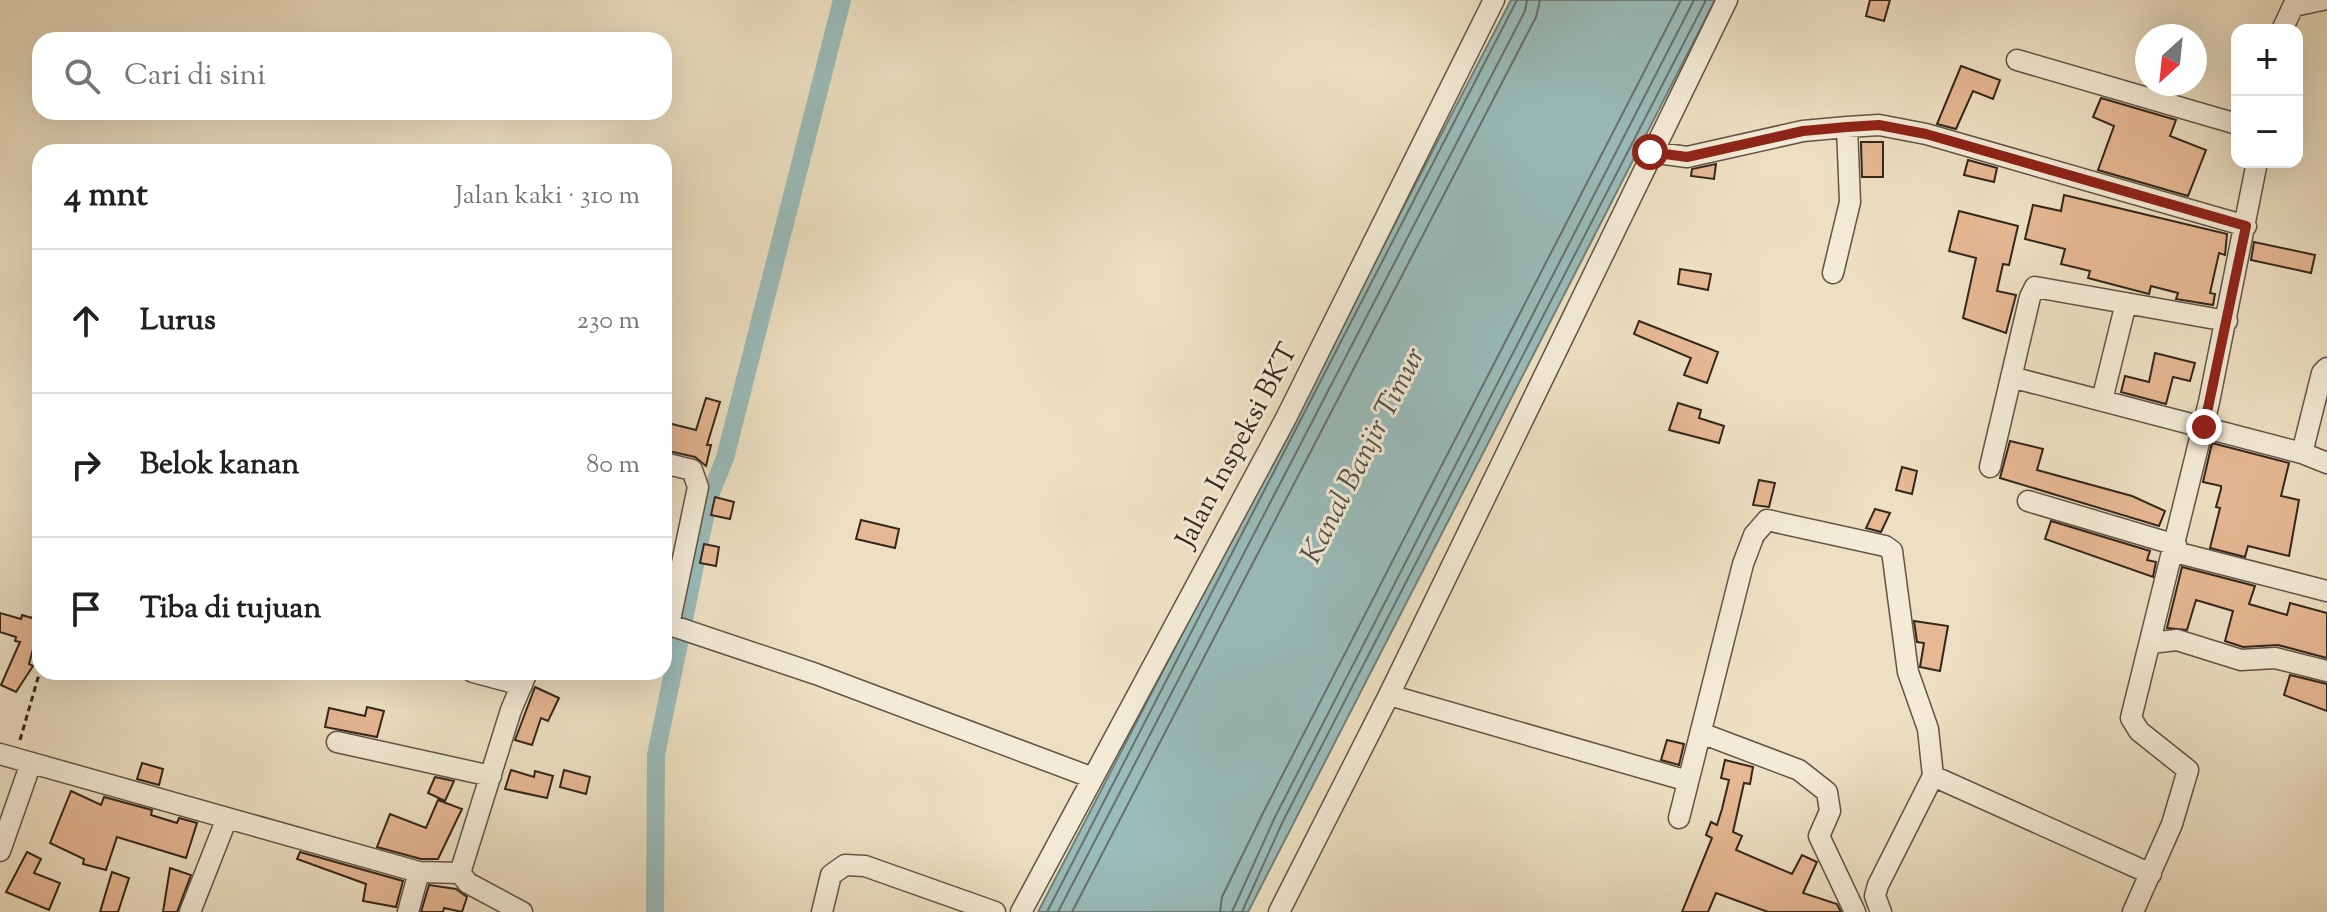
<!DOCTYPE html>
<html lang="id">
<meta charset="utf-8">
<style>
:root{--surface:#fff;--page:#f2f2f2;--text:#202124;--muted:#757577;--line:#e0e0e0}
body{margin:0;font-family:"Sorts Mill Goudy",serif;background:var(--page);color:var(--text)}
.controls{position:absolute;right:24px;top:24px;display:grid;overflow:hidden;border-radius:16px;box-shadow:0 8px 32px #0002}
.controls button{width:72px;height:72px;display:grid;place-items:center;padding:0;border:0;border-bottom:2px solid var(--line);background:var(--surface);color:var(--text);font:40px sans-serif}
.compass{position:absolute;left:2135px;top:24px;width:72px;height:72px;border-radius:50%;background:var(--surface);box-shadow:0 8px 32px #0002;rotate:207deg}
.stop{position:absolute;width:24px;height:24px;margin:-18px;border:6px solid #8f2418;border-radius:50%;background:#fff}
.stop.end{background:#8f2418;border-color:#fff;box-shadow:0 2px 8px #0008}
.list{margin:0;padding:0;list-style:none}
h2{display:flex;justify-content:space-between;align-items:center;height:104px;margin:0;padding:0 32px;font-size:34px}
h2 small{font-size:26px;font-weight:400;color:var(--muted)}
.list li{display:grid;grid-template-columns:52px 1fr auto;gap:24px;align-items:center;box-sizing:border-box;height:144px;padding:0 32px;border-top:2px solid var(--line)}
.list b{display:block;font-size:30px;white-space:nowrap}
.list em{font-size:26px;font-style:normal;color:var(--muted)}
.icon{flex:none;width:44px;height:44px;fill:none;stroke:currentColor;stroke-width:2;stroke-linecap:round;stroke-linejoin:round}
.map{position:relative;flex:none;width:2327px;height:912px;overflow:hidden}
.search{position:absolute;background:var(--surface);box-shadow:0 8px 32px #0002;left:32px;top:32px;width:640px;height:88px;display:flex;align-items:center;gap:20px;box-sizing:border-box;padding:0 28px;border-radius:24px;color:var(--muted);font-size:30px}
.panel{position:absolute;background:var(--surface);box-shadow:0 8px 32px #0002;left:32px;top:144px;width:640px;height:536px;border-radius:24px}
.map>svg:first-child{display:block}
.water{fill:#9abcba;stroke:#71807a;stroke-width:2}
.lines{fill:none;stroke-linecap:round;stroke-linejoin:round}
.shore{stroke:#67716a;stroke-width:2}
.canal{stroke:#9abcba;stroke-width:18}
.building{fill:#e6b893;stroke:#34261b;stroke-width:2}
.minor-casing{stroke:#625445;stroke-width:23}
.path{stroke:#34261b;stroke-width:3;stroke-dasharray:6 4;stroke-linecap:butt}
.minor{stroke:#f3ebd7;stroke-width:20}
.route{stroke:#8f2418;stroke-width:10}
.labels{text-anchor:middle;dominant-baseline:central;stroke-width:6;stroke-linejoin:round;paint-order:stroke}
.street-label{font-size:28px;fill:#34261b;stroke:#f3ebd7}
.water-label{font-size:30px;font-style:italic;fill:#53534b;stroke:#f3ebd7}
</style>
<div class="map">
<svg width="2327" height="912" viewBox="0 0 2327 912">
<rect width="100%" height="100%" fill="#ede0c2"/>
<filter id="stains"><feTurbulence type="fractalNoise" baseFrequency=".0025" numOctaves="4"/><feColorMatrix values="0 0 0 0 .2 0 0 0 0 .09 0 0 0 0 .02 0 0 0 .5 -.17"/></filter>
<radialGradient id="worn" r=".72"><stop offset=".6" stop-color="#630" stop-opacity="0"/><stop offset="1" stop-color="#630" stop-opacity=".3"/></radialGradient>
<path class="water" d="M1511 0H1715L1248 912H1038Z"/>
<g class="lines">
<path class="shore" d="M1047 912 1517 0
M1058 912 1525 11 1527 0
M1072 912 1536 17 1540 0
M1220 912 1222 897 1264 811 1681 0
M1232 912 1275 817 1694 0
M1242 912 1283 821 1706 0"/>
<path class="canal" d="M655 912 656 755 709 498 725 458 842 0"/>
</g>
<path class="building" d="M1870 0H1890L1884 21 1866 16Z
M1961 66 2000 80 1993 99 1973 91 1956 129 1937 124Z
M2101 98 2176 120 2170 136 2206 150 2188 196 2098 170 2114 126 2093 117Z
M1861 142H1883V177H1862Z
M1968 160 1997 168 1994 182 1964 175Z
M1716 164 1714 179 1691 176 1692 169Z
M2064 195 2227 234 2225 255 2219 253 2210 293 2215 294 2213 305 2176 299 2178 293 2151 286 2149 294 2088 278 2090 271 2061 264 2065 249 2025 239 2033 205 2061 211Z
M1959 211 2018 226 2009 265 2003 264 1997 291 2016 295 2006 333 1963 318 1976 258 1949 251Z
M2254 242 2315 255 2311 273 2251 260Z
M1680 269 1711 274 1708 290 1678 284Z
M1639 321 1718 352 1707 383 1684 375 1691 358 1634 334Z
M2155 353 2195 363 2190 381 2173 377 2166 404 2121 392 2125 376 2149 382Z
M706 398 720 402 707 445H711L706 466 695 457 664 450V422L696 430Z
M1678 403 1701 410 1699 418 1724 426 1719 443 1669 430Z
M2010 441 2043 449 2037 470 2132 496 2165 511 2159 526 2000 478Z
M2212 443 2289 463 2281 496 2299 500 2289 556 2248 546 2245 557 2210 548 2220 508 2216 507 2221 489V486L2203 482Z
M1902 467 1917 471 1912 494 1896 490Z
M1759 480 1775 483 1769 507 1753 505Z
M715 497 734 502 730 519 711 515Z
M1875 509 1890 513 1881 532 1866 528Z
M861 520 899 529 895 548 856 539Z
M2051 521 2150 551 2147 560 2156 562 2153 577 2045 539Z
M704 544 719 547 716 566 700 563Z
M2182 567 2255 586 2249 604 2287 615 2290 603 2327 613V658L2278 645 2243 647 2225 641 2233 611 2196 600 2187 630 2167 628Z
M36 609 40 610V623L29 664 33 666 16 692 1 685 20 642 15 641 16 637 0 632V613L21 619 22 615 32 618Z
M1914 621 1948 626 1940 671 1920 667 1924 643 1917 642Z
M2290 675 2327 684V711L2284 695Z
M535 687 559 698 548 721 541 718 532 745 515 740Z
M367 707 384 711 377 737 325 727 329 708 365 716Z
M1667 740 1684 744 1679 765 1661 760Z
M1725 760 1753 767 1750 784 1744 783 1733 832 1742 836 1736 850 1792 874 1802 855 1817 862 1803 893 1837 904 1841 912H1768L1716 893 1708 912H1682L1712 838 1706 835 1711 822 1717 825 1722 809 1729 780 1721 778Z
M142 763 163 769 159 785 137 779Z
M511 770 534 777 535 771 553 776 547 798 505 789Z
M564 770 590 777 586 794 560 787Z
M435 777 454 781 445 801 428 793Z
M71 791 101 805 104 797 152 810 151 815 177 823 179 818 197 823 186 858 117 837 106 870 83 864 84 859 50 843Z
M438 800 462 809 438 859H421L377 847 390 814 426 828Z
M27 852 41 859 34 873 60 883 49 910 6 892Z
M300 852 403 881 396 907 363 901 366 884 297 859Z
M170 868 191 875 177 912H163Z
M112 872 129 878 118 912H100Z
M429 885 456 889 467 897 462 912 444 908 443 912H421Z"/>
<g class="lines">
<defs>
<path id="minor" d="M2294 6 2322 0
M2282 30 2296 0
M2017 60 2237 124
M1650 152 1687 157 1803 131 1847 127 1879 125 1926 134 2246 226
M1833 273 1850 202 1847 127
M2011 377 2302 453 2322 373 2327 368
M2102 400 2126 303
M2302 453 2327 463
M664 463 692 470 698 487 669 625
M1990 467 2030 297 2035 287 2227 321
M2028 501 2176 545
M2175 552 2327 591
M664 623 816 674 1093 778
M2150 643 2177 640 2241 660 2275 658 2327 671
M473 672 522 685
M1389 695 1688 781
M1701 733 1799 770 1827 792 1830 811 1819 836 1855 912
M337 742 491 776
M0 754 419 872 460 873 511 710 527 672
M1933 776 2151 874
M1679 818 1743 564 1754 535 1767 520 1885 546 1892 551 1908 672 1928 729 1933 776 1878 885 1875 896 1881 912
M0 851 31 763
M460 873 468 883 522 912
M190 912 227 818
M408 912 419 872
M822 912 831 875 845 865 865 866 995 912
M1021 912 1285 420 1494 0
M1279 912 1389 695 1727 0
M2133 912 2172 824 2188 770 2139 731 2131 718 2209 402 2257 162"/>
</defs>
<use href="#minor" class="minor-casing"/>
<path class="path" d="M20 740 40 671"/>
<use href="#minor" class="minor"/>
</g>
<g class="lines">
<path class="route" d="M1650 152 1687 157 1803 131 1847 127 1879 125 1926 134 2246 226 2204 427"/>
</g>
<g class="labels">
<g class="street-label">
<text transform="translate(1238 446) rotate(-62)">Jalan Inspeksi BKT</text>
</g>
<g class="water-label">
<text transform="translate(1364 456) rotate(-63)">Kanal Banjir Timur</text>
</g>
</g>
<rect width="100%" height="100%" filter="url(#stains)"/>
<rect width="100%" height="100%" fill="url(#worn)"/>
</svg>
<div class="controls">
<button>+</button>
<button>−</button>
</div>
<svg class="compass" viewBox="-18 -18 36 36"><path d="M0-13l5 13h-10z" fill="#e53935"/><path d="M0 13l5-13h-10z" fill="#757577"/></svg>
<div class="stop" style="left:1650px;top:152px"></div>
<div class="stop end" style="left:2204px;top:427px"></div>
<div class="search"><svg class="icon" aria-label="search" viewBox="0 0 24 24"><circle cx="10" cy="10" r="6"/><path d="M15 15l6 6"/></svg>Cari di sini</div>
<section class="panel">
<h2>4 mnt<small>Jalan kaki · 310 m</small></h2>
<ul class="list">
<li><svg class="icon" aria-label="ahead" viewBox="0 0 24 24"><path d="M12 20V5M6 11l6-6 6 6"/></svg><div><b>Lurus</b></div><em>230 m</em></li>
<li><svg class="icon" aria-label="right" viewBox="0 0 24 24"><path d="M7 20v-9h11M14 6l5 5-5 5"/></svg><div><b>Belok kanan</b></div><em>80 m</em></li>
<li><svg class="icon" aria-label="arrive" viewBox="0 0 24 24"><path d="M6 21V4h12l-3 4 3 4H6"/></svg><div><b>Tiba di tujuan</b></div></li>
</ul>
</section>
</div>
